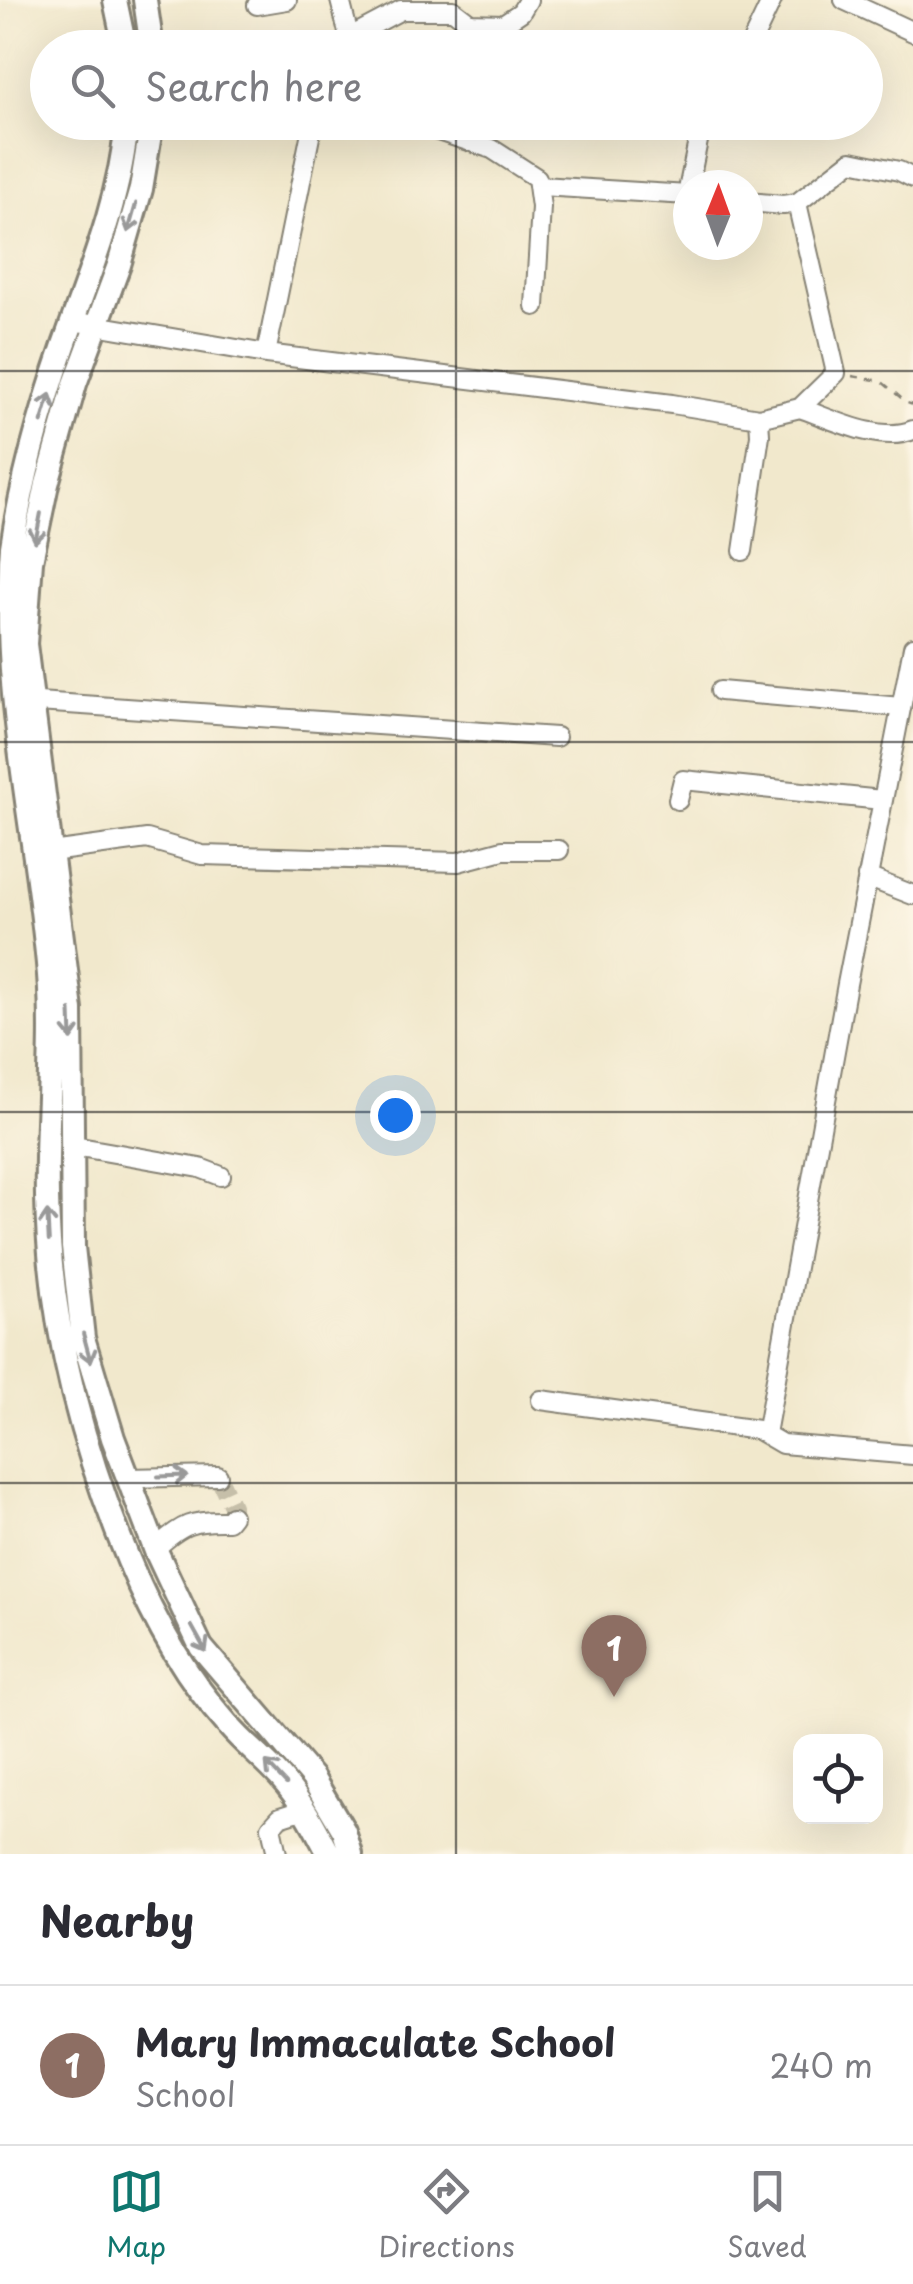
<!DOCTYPE html>
<style>
:root{--surface:#fff;--page:#f2f2f3;--text:#2b2b33;--muted:#7c7c81;--line:#e1e1e2;--accent:#0f766e}
body{margin:0;font-family:"Playpen Sans",sans-serif;background:var(--page);color:var(--text)}
.controls{position:absolute;right:30px;bottom:30px;display:grid;overflow:hidden;border-radius:20px;box-shadow:0 10px 40px #0002}
.controls button{width:90px;height:90px;display:grid;place-items:center;padding:0;border:0;border-bottom:2px solid var(--line);background:var(--surface);color:var(--text);font:50px sans-serif}
.compass{position:absolute;left:673px;top:170px;width:90px;height:90px;border-radius:50%;background:var(--surface);box-shadow:0 10px 40px #0002;rotate:1deg}
.you{position:absolute;left:395px;top:1115px;width:35px;height:35px;margin:-25px;border:8px solid #fff;border-radius:50%;background:#1a73e8;box-shadow:0 0 0 15px #1a73e833}
.badge{display:grid;place-items:center;width:65px;height:65px;border-radius:50%;background:var(--accent);color:#fff;font-size:32px;font-weight:700}
.pin{position:absolute;translate:-50% -82px;filter:drop-shadow(0 2px 5px #0008)}
.pin::after{content:'';position:absolute;top:52px;width:35px;height:30px;background:inherit;clip-path:polygon(0 0,100% 0,50% 100%)}
.list{margin:0;padding:0;list-style:none}
h2{display:flex;justify-content:space-between;align-items:center;height:130px;margin:0;padding:0 40px;font-size:42px}
h2 small{font-size:32px;font-weight:400;color:var(--muted)}
.list li{display:grid;grid-template-columns:65px 1fr auto;gap:30px;align-items:center;box-sizing:border-box;height:160px;padding:0 40px;border-top:2px solid var(--line)}
.list b{display:block;font-size:38px;white-space:nowrap}
.list p{margin:0;font-size:32px;white-space:nowrap;color:var(--muted)}
.list em{font-size:32px;font-style:normal;color:var(--muted)}
.icon{flex:none;width:55px;height:55px;fill:none;stroke:currentColor;stroke-width:2;stroke-linecap:round;stroke-linejoin:round}
.map{position:relative;flex:none;width:913px;height:1854px;overflow:hidden}
.search{position:absolute;background:var(--surface);box-shadow:0 10px 40px #0002;left:30px;right:30px;top:30px;height:110px;display:flex;align-items:center;gap:25px;box-sizing:border-box;padding:0 35px;border-radius:55px;color:var(--muted);font-size:38px}
.sheet{height:290px;background:var(--surface)}
nav{display:flex;justify-content:space-around;align-items:center;box-sizing:border-box;height:140px;border-top:2px solid var(--line);background:var(--surface);font-size:28px;color:var(--muted)}
nav a{display:grid;justify-items:center;gap:5px}
nav .on{color:var(--accent)}
.map>svg:first-child{display:block}
.lines{fill:none;stroke-linecap:round;stroke-linejoin:round}
.minor-tunnel{stroke:#c6bfa9;stroke-width:18;stroke-dasharray:18 9;stroke-linecap:butt}
.minor-casing{stroke:#868274;stroke-width:22}
.major-casing{stroke:#868274;stroke-width:28}
.path{stroke:#868274;stroke-width:2.5;stroke-dasharray:8 8;stroke-linecap:butt}
.minor{stroke:#fff;stroke-width:18}
.major{stroke:#fff;stroke-width:22}
.oneway{stroke:#999}
.grid{fill:none;stroke:#1c1c1c;stroke-width:2.5;stroke-opacity:0.55}
</style>
<div class="map">
<svg width="913" height="1854" viewBox="0 0 913 1854">
<rect width="100%" height="100%" fill="#fcf5e5"/>
<filter id="ink" filterUnits="userSpaceOnUse"><feTurbulence type="fractalNoise" baseFrequency=".01" numOctaves="2"/><feDisplacementMap in="SourceGraphic" scale="20" xChannelSelector="R" yChannelSelector="G"/><feConvolveMatrix kernelMatrix="1 2 1 2 8 2 1 2 1" color-interpolation-filters="sRGB"/></filter>
<filter id="wash" filterUnits="userSpaceOnUse"><feTurbulence type="fractalNoise" baseFrequency=".0048" numOctaves="4" result="noise"/><feDisplacementMap in="SourceGraphic" scale="40" xChannelSelector="R" yChannelSelector="G"/><feGaussianBlur stdDeviation="2.25" result="paint"/><feColorMatrix in="noise" values="0 0 0 0 0 0 0 0 0 0 0 0 0 0 0 0 0 1.4 0 .05"/><feComposite in="paint" operator="in"/></filter>
<g filter="url(#wash)">
<rect width="100%" height="100%" fill="#f1e8cc"/>
</g>
<g filter="url(#ink)">
<g class="lines">
<path class="minor-tunnel" d="M218 1476 232 1506V1516"/>
<defs>
<path id="minor" d="M340 0 352 48
M844 0 913 32
M257 5 287 0
M350 37 401 10H453L470 23 503 24 521 12 528 0
M749 48 772 0
M411 122 492 149 537 178 541 207 535 306
M689 185 699 136 706 122
M541 186 688 195
M748 202 783 205 797 203 851 161 899 171 913 178
M72 321 266 354 313 122
M266 354 672 404 759 418 800 408 836 373 797 203
M800 408C832 419 880 444 913 430
M743 551 760 435 759 418
M720 691 901 707
M23 701 556 737
M678 800 683 780 882 800
M51 852 147 839 202 855 458 862 503 850H559
M867 877 913 895
M74 1146 200 1168 221 1176
M541 1400 758 1430 782 1444 913 1455
M766 1434 847 984 913 647
M128 1478 218 1476
M155 1549C182 1524 192 1520 228 1521L232 1516
M277 1854 271 1827 280 1817 305 1809"/>
<path id="major" d="M115 0 125 48
M145 0 152 48
M127 122C121 190 97 254 74 317 48 388 23 472 12 547 0 691 37 832 49 975 55 1049 45 1122 47 1196 49 1320 81 1446 129 1561 153 1619 186 1678 228 1725 244 1744 264 1759 280 1777 301 1800 315 1827 329 1854
M152 122 141 189 119 265 75 384 47 484 31 561 25 644 71 1010 73 1247 83 1338 113 1438 156 1551 201 1647 312 1777 344 1831 351 1854"/>
</defs>
<use href="#minor" class="minor-casing"/>
<use href="#major" class="major-casing"/>
<path class="path" d="M852 376 881 381 907 403 913 405"/>
<use href="#minor" class="minor"/>
<use href="#major" class="major"/>
</g>
<defs><path id="oneway-shaft" d="M-6 0H5M1.5-3L5.5 0L1.5 3" fill="none" stroke-width="1.6" stroke-linecap="round" stroke-linejoin="round" transform="scale(2.5)"/></defs>
<g class="oneway">
<use href="#oneway-shaft" transform="translate(132 218) rotate(106)"/>
<use href="#oneway-shaft" transform="translate(46 408) rotate(-73)"/>
<use href="#oneway-shaft" transform="translate(38 528) rotate(101)"/>
<use href="#oneway-shaft" transform="translate(71 1025) rotate(88)"/>
<use href="#oneway-shaft" transform="translate(48 1226) rotate(-93)"/>
<use href="#oneway-shaft" transform="translate(87 1348) rotate(75)"/>
<use href="#oneway-shaft" transform="translate(173 1476) rotate(-2)"/>
<use href="#oneway-shaft" transform="translate(199 1639) rotate(61)"/>
<use href="#oneway-shaft" transform="translate(276 1773) rotate(-133)"/>
</g>
</g>
<path class="grid" d="M456 0V48M456 122V1854M0 371H913M0 742H913M0 1112H913M0 1483H913"/>
</svg>
<div class="controls">
<button><svg class="icon" aria-label="locate" viewBox="0 0 24 24"><circle cx="12" cy="12" r="6"/><path d="M12 2v4M12 18v4M2 12h4M18 12h4"/></svg></button>
</div>
<svg class="compass" viewBox="-18 -18 36 36"><path d="M0-13l5 13h-10z" fill="#e53935"/><path d="M0 13l5-13h-10z" fill="#7c7c81"/></svg>
<div class="you"></div>
<div class="pin badge" style="left:614px;top:1697px;background:#8d6e63">1</div>
<div class="search"><svg class="icon" aria-label="search" viewBox="0 0 24 24"><circle cx="10" cy="10" r="6"/><path d="M15 15l6 6"/></svg>Search here</div>
</div>
<section class="sheet">
<h2>Nearby<small></small></h2>
<ul class="list">
<li><span class="badge" style="background:#8d6e63">1</span><div><b>Mary Immaculate School</b><p>School</p></div><em>240 m</em></li>
</ul>
</section>
<nav>
<a class="on"><svg class="icon" aria-label="map" viewBox="0 0 24 24"><path d="M3 6l6-2 6 2 6-2v14l-6 2-6-2-6 2zM9 4v14M15 6v14"/></svg>Map</a>
<a><svg class="icon" aria-label="directions" viewBox="0 0 24 24"><path d="M12 3l9 9-9 9-9-9zM9 14v-3h6M13 9l2 2-2 2"/></svg>Directions</a>
<a><svg class="icon" aria-label="saved" viewBox="0 0 24 24"><path d="M7 4h10v16l-5-4-5 4z"/></svg>Saved</a>
</nav>
